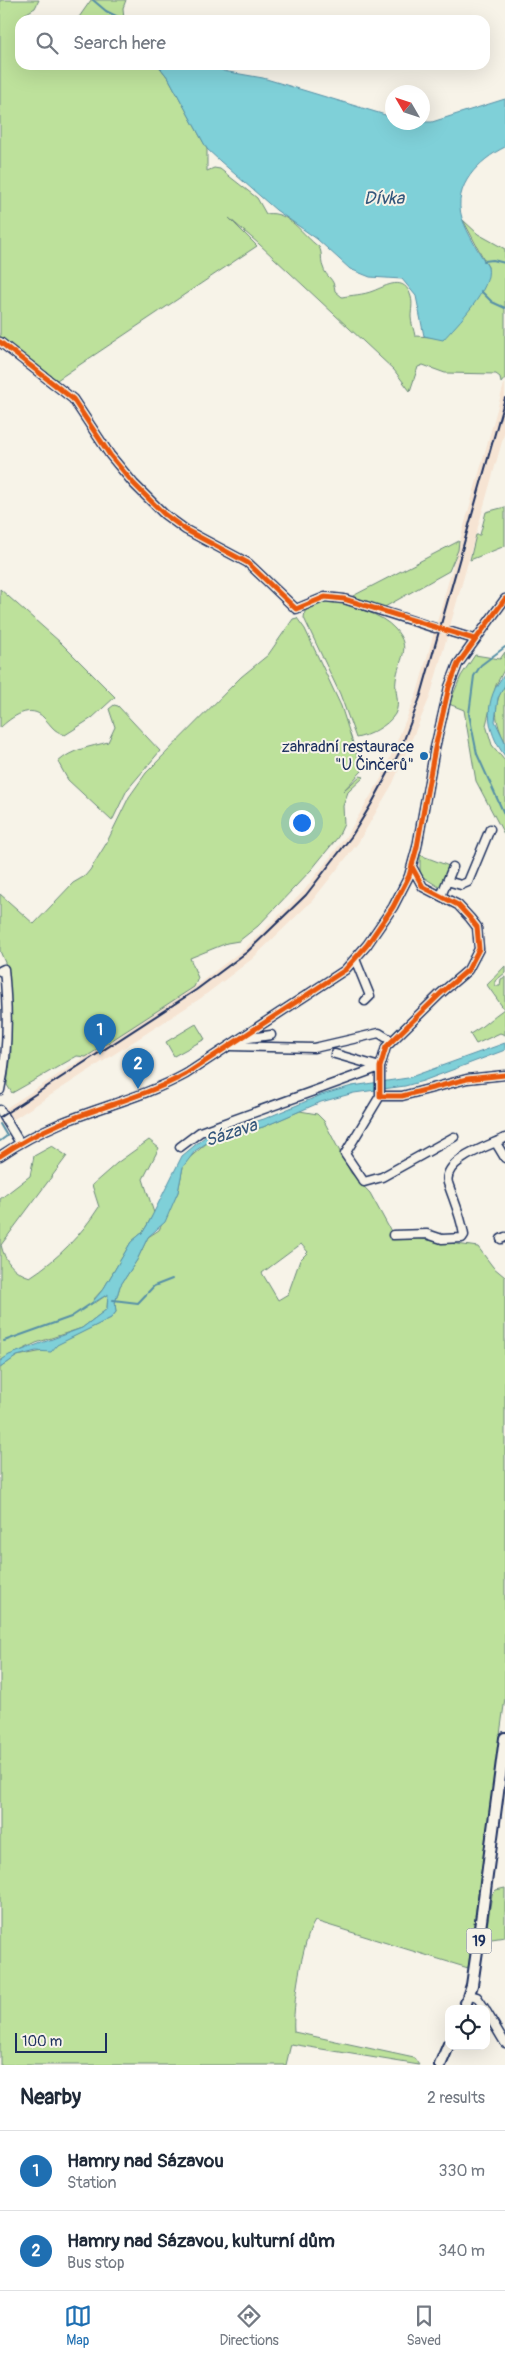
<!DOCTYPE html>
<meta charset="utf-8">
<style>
:root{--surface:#fff;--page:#f6f6f7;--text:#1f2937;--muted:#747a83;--line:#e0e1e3;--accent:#1f6fb2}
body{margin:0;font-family:Pangolin,sans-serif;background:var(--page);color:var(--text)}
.controls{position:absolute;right:15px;bottom:15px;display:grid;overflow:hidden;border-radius:10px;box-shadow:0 5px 20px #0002}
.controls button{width:45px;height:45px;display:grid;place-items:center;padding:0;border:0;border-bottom:1px solid var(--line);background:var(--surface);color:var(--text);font:25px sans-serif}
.compass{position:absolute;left:385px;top:85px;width:45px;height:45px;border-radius:50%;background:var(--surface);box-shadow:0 5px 20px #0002;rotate:309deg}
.scale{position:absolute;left:15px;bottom:12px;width:92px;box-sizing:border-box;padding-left:5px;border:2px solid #1b2f5e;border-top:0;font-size:14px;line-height:18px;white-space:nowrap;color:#1b2f5e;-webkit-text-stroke:4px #f7f3e8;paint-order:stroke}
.you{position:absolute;left:301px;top:822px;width:18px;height:18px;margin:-12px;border:4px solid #fff;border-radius:50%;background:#1a73e8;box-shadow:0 0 0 8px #1a73e833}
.badge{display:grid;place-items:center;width:32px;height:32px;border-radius:50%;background:var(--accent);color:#fff;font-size:16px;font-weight:700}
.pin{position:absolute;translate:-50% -41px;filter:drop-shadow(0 1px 2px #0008)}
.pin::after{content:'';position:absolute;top:26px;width:18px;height:15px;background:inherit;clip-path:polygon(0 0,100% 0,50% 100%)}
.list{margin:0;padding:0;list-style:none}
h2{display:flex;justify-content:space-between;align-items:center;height:65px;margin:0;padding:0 20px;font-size:21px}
h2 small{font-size:16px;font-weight:400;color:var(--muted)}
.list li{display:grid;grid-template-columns:32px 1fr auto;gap:15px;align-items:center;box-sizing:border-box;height:80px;padding:0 20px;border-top:1px solid var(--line)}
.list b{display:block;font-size:19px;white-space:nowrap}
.list p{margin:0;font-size:16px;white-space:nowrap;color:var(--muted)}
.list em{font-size:16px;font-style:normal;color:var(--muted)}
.icon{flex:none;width:28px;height:28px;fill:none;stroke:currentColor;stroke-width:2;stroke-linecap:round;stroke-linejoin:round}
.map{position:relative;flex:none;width:505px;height:2065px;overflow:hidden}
.search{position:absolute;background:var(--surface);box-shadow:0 5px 20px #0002;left:15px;right:15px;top:15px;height:55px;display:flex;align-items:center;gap:12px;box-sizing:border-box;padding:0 18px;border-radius:15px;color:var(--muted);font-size:19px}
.sheet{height:225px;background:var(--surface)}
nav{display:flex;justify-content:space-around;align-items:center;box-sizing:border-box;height:70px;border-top:1px solid var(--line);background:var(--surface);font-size:14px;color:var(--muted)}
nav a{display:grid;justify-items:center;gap:2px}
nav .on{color:var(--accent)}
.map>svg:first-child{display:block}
.built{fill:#f6e4d3}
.green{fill:#bde19b;stroke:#6c887c;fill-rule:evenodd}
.water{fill:#7fd0d8;stroke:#5790a7}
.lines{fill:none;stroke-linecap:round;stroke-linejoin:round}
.stream{stroke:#5790a7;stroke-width:2}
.minor-tunnel{stroke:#cbcccc;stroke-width:8;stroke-dasharray:8 4;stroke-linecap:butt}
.minor-casing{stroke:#1b2f5e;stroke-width:11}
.major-casing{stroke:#1b2f5e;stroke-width:14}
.minor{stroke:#f7f3e8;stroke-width:8}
.major{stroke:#f7f3e8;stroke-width:10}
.rail{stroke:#1b2f5e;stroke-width:2}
.cycleway-casing{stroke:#f7f3e8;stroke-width:8}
.cycleway{stroke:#e8590c;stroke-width:5}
.poi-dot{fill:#1f6fb2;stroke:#f7f3e8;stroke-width:2}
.labels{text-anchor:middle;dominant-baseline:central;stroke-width:4;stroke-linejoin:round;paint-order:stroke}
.shield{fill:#f7f3e8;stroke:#5d6a87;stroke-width:1}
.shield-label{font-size:15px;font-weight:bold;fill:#1b2f5e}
.poi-label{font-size:16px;fill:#1b2f5e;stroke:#f7f3e8;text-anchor:end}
.water-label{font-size:18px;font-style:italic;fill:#34577c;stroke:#f7f3e8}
</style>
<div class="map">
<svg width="505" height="2065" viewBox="0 0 505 2065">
<rect width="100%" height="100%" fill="#f7f3e8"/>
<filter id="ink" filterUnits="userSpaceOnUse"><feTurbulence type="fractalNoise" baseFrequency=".02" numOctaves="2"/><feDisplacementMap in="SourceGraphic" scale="10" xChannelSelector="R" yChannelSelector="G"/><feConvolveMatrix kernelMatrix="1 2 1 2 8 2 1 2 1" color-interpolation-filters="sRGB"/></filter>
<g filter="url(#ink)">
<path class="built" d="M505 381V431L430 697 393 783 358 843 312 901 252 959 201 998 0 1128V1112L194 987 244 949 303 892 347 835 382 777 417 693Z"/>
<path class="green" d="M0 0H39L35 8 25 14 32 20H20V65H158L169 79 207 149V171L214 168 220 169 257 198 266 214C289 210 302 235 319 247 323 254 320 260 323 267 326 278 334 277 335 291L342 297C352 295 363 295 373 291 386 286 405 274 411 297 413 304 411 310 411 317 411 323 414 330 415 336L433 337C464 314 479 308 488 267L463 220 478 234 505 249V378L501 383 500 377 496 374 445 373 423 365 418 367 410 391 394 370 259 244 229 218 257 246 57 380 0 338Z
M91 0H126L123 8 124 20H77Z
M505 507V546L470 560 476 535H480L486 512Z
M459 541 458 550 449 571 383 608 349 598Z
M0 589 60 642 115 697 92 718 65 735C52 730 53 727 44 718 31 703 11 717 0 728Z
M333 600C353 607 381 613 395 629 413 649 398 660 396 680 394 691 401 703 395 714 388 726 368 736 356 738L340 694 304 618 305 611 321 602Z
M297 618 305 629 341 706 362 771 343 791 360 776 364 777 348 792 343 806 344 824 338 837 312 869 258 926 239 941 227 943 190 958 198 978 194 987 86 1057 77 1056 12 1093 7 1085 11 1055 9 972 0 951V894L34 924 73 883 85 876 90 870 106 844 129 797 146 773 241 677 268 655 293 619Z
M505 652V668L496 685 486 725 492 745 505 761V836L476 781 464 710 449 704 461 676 475 655 500 659Z
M505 685V742C495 722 492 704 505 685Z
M114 705 118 706 160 751 127 790 112 821 68 780 58 762C72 749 90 747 108 742L115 727 109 709Z
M420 855 449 866 442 889 420 875Z
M505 966V973L495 981V986H500L501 979 505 977V1035L500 1033 476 1044 470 1034C483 1027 492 1017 504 1009L487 985Z
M196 1024 205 1039 174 1056 166 1042Z
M300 1111 317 1114 324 1121 351 1173 370 1193 393 1235 478 1247 493 1267 505 1277V1698L468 1968 315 1921C302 1940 292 2008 294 2032L414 2058 419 2065 291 2044 286 2065H0V1368L17 1356 43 1351 111 1318 116 1312 115 1303 120 1286 137 1260 148 1237 159 1230 178 1192 183 1167 187 1160 208 1142 263 1127ZM301 1244 308 1252 300 1260 288 1294 278 1300 262 1273Z
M149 1140 159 1148 143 1179 154 1213 143 1232 131 1242 104 1288 93 1300 95 1303 108 1294 107 1309 82 1328 36 1343 0 1361V1199L30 1176 34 1156 52 1146 67 1156 1 1245C5 1262 14 1272 30 1277 58 1259 81 1235 99 1207L92 1185 117 1163Z
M505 1888V1937L485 1940 492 1894 496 1890Z"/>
<path class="water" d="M158 65H217L223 71 263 78 392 117V122H432L505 99V147C479 160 452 186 462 218 468 235 479 252 488 267 493 289 457 324 443 340L424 336 416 296 402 279 370 277 350 269 317 239 276 210 220 161 207 149 169 79Z
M505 674V685L498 698 495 721 505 742V756C485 730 483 699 505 674Z
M505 1043V1050L423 1081 405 1086 354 1093 321 1102 263 1127 208 1142 195 1151 183 1167 178 1192 165 1222 148 1237 137 1260 120 1286 115 1303 116 1312 111 1318 57 1345 51 1352 36 1351 17 1356 0 1368V1361L9 1355 82 1328 107 1309 108 1294 90 1305 104 1288 131 1242 143 1232 149 1222 182 1156 206 1136 264 1119 321 1095 352 1086 408 1078Z"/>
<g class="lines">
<path class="stream" d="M93 0 106 11 124 20
M484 261 493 260 505 263
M481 291 492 302 505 308
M505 647 481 665 474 676 469 714 477 754 505 816
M0 1124 7 1136 0 1141
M113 1300 138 1303 154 1286 172 1279
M4 1341 71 1317 92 1303"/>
<path class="minor-tunnel" d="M435 628 451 632"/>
<defs>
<path id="minor" d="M0 342 73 399 110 455 134 484 164 514 186 530 248 563 296 609 325 597 344 599 435 628
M451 632 474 639
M412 867 423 887 458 905 470 918 477 927 479 949 468 970 440 994 386 1047 380 1067V1096H402L467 1079 505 1075
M447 881 461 885 468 882 490 829
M441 896 453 867
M355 959 370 996 365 1001
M0 971 4 969C8 1009 9 1050 0 1090
M242 1039 271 1035
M231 1046 314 1048 379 1033 392 1041
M335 1054 380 1067
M380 1096 345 1154 364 1182 382 1177 454 1137
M0 1110 20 1143
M496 1143 505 1158
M180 1147 200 1132 380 1067
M0 1156C19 1143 40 1132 61 1123 103 1106 146 1096 186 1074L345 970 367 945 393 907 409 876 417 847 435 748 449 687 458 664 505 599
M393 1235 427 1234 442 1239 462 1238 464 1235C461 1216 454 1201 448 1183 442 1160 489 1146 505 1138
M501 1239 505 1237
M470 1995 477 1997 485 2009
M486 2011 505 2043"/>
<path id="major" d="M464 2009 472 1985 478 1944 505 1738
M440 2065 449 2044"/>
</defs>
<use href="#minor" class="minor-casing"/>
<use href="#major" class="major-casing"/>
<use href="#minor" class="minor"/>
<use href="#major" class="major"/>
<path class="rail" d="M0 1117 196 990 247 952 306 895 351 837 372 803 399 753 421 695 505 398"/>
<defs>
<path id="cycleway" d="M0 342 73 399 110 455 134 484 164 514 186 530 248 563 296 609 325 597 344 599 474 639
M412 867 423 887 458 905 470 918 477 927 479 949 468 970 440 994 386 1047 380 1067V1096H402L467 1079 505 1075
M0 1156C19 1143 40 1132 61 1123 103 1106 146 1096 186 1074L345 970 367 945 393 907 409 876 417 847 435 748 449 687 458 664 505 599"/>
</defs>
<use href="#cycleway" class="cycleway-casing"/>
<use href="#cycleway" class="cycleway"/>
</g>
</g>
<circle class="poi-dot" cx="424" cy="756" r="5"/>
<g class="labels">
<rect class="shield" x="466.5" y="1928.5" width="25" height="25" rx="4"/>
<g class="shield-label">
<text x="479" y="1941">19</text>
</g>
<g class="poi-label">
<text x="414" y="747">zahradní restaurace<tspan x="414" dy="18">"U Činčerů"</tspan></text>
</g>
<g class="water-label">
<text x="384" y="198">Dívka</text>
<text transform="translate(231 1133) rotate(-18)">Sázava</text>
</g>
</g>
</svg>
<div class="controls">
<button><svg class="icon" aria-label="locate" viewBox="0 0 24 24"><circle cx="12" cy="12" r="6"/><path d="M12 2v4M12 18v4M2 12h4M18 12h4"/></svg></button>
</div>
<svg class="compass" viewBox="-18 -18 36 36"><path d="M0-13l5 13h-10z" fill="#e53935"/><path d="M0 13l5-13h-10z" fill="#747a83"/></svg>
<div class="scale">100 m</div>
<div class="you"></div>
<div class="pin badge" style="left:100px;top:1055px">1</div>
<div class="pin badge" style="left:138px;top:1089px">2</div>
<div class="search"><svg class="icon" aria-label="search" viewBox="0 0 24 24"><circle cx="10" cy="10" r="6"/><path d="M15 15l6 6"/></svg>Search here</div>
</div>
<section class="sheet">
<h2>Nearby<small>2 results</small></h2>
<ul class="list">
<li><span class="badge">1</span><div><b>Hamry nad Sázavou</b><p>Station</p></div><em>330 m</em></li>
<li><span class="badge">2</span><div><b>Hamry nad Sázavou, kulturní dům</b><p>Bus stop</p></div><em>340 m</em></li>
</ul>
</section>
<nav>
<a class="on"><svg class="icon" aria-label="map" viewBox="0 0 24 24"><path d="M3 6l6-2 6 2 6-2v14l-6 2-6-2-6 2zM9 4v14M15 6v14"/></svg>Map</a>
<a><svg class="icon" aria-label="directions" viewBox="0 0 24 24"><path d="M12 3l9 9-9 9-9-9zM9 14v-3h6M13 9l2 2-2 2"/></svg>Directions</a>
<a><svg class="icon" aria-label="saved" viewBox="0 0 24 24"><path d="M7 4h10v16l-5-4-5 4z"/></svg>Saved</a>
</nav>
